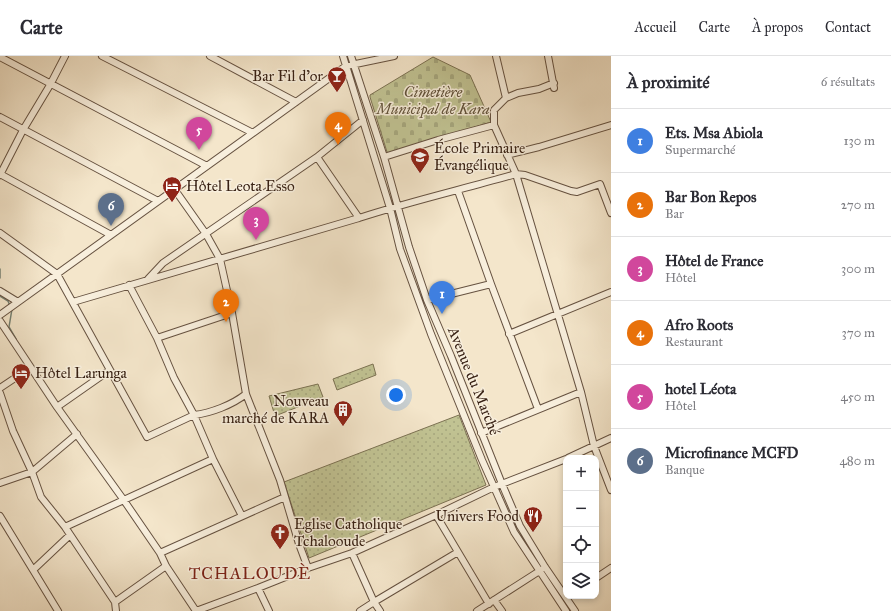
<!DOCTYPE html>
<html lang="fr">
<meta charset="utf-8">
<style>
:root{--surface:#fff;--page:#f7f7f7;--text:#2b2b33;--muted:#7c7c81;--line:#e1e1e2;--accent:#8f2418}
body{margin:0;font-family:"IM FELL Great Primer",serif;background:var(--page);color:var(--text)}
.controls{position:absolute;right:12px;bottom:12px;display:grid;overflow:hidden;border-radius:8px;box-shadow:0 2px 6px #0003}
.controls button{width:36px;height:36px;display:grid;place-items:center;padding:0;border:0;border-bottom:1px solid var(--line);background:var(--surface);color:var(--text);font:20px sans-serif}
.you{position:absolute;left:396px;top:339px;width:14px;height:14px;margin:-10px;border:3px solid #fff;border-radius:50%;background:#1a73e8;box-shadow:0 0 0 6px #1a73e833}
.badge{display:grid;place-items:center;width:26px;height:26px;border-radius:50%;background:var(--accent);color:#fff;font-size:13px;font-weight:700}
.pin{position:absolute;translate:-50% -33px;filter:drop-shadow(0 1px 2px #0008)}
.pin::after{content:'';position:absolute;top:21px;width:14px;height:12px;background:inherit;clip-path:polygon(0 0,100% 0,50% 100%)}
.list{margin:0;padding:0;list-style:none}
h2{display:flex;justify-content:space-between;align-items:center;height:52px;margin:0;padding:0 16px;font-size:17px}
h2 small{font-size:13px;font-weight:400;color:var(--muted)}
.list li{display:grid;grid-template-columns:26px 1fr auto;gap:12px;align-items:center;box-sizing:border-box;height:64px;padding:0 16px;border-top:1px solid var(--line)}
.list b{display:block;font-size:15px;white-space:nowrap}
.list p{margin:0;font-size:13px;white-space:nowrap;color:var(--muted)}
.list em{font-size:13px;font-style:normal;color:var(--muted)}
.icon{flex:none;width:22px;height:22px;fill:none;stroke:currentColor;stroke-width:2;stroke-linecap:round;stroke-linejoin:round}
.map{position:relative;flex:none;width:611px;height:555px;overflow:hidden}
header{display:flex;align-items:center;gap:24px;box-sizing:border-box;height:56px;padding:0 20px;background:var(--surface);border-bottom:1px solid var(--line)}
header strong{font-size:19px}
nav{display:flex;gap:22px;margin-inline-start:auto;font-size:14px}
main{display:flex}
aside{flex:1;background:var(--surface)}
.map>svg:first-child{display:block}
.grass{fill:url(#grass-dots);stroke:#7c7253}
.cemetery{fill:url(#cemetery-stones);stroke:#7c7253}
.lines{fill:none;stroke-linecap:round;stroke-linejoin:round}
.stream{stroke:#748073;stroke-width:1.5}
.minor-casing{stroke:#665241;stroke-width:8}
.minor{stroke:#f8efdd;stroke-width:6}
.labels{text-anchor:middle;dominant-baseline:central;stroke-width:3;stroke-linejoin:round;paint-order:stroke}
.poi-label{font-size:15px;fill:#372013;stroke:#f8efdd;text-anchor:start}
.park-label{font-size:15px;font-style:italic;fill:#605139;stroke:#f8efdd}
.street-label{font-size:15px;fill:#372013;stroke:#f8efdd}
.quarter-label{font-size:17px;letter-spacing:1px;fill:#7a1f14;stroke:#f8efdd}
</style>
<header>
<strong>Carte</strong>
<nav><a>Accueil</a><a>Carte</a><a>À propos</a><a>Contact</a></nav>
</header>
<main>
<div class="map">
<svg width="611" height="555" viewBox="0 0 611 555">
<defs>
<pattern id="grass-dots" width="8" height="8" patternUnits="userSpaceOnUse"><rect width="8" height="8" fill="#c1c393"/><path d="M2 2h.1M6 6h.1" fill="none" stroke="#a6a77e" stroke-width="1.8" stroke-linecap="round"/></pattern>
<pattern id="cemetery-stones" width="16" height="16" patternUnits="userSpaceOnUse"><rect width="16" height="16" fill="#c1c393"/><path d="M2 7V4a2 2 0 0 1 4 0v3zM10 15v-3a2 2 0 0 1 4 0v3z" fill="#a6a77e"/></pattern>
</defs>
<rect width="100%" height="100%" fill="#f4e6cb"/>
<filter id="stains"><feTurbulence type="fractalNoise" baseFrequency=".005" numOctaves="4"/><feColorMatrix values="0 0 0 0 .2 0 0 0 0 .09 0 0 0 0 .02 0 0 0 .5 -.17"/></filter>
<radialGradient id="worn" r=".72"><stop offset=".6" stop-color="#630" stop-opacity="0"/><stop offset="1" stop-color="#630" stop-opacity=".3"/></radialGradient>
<path class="grass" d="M373 308 376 319 337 334 333 323Z
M318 328 323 341 275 360 269 340Z
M459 359 486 429 309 502 284 426Z"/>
<path class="cemetery" d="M433 1 470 19 491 66 389 98 387 96 370 41V39Z"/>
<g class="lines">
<path class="stream" d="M0 213V222
M0 240 8 245 10 250
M12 253 9 271 16 283"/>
<defs>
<path id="minor" d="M102 0 253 77
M210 0 296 46
M343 0 390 152 400 193 431 278 482 404 514 476 566 555
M351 0 384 101 409 191 427 244 451 300 502 428 520 470 545 511 575 555
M496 0 506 42
M548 0 554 32
M0 1 207 110
M0 61 158 145
M494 69 516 118 581 336 594 390 611 434
M507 99 539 91 611 69
M317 101 359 162
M384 101 438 84 494 69V54L506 42 518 37 539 33 554 27
M0 118 111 179
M0 119 23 74 50 29 65 0
M175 134 206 178 220 203 232 257 246 338 280 424 299 488 308 512
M458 135 491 228 538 353
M0 177 57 218 147 381 194 359 213 403 65 471
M148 223 163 207 317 101 363 64
M129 229 157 282
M0 235 18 246
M427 244 491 228
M73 246 359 162C411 145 464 133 516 118L525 119 571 135 577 136 600 128 611 157
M232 257 157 282 174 322 194 359C211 357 232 349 246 338
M0 259 346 10 394 0
M0 265 57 351 123 443 160 497 166 510 196 555
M509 278 611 236
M0 332 30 312
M0 337 13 375 32 416 41 441 65 471 115 546 116 555
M57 351 110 314
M481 377 581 336
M568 402 611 382
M213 403 242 460
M0 427 32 416 77 378
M436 459 489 548
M0 460 33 514
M160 497 285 441
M352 497 374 546 380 555
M596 522 611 512
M258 532 269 555
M494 544 502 555
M115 546 166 510
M58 555 33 514 70 479
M196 555 258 532 308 512 352 497 436 459 494 431 566 403
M360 555 374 546 458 496
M477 555 541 514"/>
</defs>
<use href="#minor" class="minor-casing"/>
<use href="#minor" class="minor"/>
</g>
<defs>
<symbol id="bar-pin" viewBox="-11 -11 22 30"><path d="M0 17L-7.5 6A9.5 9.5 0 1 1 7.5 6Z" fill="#8f2418" stroke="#f8efdd"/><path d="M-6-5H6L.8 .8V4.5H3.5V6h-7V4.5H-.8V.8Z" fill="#fff"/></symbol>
<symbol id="school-pin" viewBox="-11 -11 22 30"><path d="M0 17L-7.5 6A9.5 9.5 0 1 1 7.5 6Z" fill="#8f2418" stroke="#f8efdd"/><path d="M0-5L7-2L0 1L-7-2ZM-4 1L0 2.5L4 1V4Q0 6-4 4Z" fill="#fff"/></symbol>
<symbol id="hotel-pin" viewBox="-11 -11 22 30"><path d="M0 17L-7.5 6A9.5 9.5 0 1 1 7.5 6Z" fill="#8f2418" stroke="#f8efdd"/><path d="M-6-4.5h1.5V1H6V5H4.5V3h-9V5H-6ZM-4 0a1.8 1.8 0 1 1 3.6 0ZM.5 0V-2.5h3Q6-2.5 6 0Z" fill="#fff"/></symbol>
<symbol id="building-pin" viewBox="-11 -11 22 30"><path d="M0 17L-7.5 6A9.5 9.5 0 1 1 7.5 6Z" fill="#8f2418" stroke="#f8efdd"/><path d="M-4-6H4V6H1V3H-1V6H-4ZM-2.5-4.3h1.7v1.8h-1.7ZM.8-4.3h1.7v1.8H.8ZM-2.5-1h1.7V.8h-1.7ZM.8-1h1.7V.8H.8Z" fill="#fff"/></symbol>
<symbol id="restaurant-pin" viewBox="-11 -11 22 30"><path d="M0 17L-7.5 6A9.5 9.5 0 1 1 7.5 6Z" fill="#8f2418" stroke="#f8efdd"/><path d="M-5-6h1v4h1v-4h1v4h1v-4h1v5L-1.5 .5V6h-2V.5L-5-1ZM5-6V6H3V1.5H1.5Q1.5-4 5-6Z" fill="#fff"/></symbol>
<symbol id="church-pin" viewBox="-11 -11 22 30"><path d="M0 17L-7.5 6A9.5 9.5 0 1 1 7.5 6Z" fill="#8f2418" stroke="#f8efdd"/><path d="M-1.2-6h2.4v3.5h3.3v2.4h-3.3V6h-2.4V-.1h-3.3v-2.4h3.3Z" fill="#fff"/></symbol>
</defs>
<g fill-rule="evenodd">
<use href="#bar-pin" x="326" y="9" width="22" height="30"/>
<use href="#school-pin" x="409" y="90" width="22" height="30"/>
<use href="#hotel-pin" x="161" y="119" width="22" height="30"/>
<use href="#hotel-pin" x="10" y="306" width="22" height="30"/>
<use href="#building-pin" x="332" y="343" width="22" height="30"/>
<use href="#restaurant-pin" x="522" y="449" width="22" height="30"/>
<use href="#church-pin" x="269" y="466" width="22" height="30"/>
</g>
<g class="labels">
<g class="poi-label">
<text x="323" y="20" text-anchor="end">Bar Fil d'or</text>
<text x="434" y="92">École Primaire<tspan x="434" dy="17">Évangélique</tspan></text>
<text x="186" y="130">Hôtel Leota Esso</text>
<text x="35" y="317">Hôtel Larunga</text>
<text x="329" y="345" text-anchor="end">Nouveau<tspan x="329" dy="17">marché de KARA</tspan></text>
<text x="519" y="460" text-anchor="end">Univers Food</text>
<text x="294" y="468">Eglise Catholique<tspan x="294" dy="17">Tchalooude</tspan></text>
</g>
<g class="park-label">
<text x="433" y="36">Cimetière<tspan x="433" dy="17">Municipal de Kara</tspan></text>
</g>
<g class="street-label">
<text transform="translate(474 325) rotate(68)">Avenue du Marché</text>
</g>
<g class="quarter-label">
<text x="250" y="517">TCHALOUDÈ</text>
</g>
</g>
<rect width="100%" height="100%" filter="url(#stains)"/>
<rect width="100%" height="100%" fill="url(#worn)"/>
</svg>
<div class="controls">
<button>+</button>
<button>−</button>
<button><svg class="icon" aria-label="locate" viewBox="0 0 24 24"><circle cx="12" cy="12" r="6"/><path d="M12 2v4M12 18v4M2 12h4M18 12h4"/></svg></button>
<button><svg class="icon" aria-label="layers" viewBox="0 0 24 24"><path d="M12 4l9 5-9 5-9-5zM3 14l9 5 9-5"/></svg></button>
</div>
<div class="you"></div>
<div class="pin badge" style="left:442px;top:258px;background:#3f7fe0">1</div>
<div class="pin badge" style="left:226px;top:266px;background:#e8710a">2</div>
<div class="pin badge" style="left:256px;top:184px;background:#d1479c">3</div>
<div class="pin badge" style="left:338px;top:89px;background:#e8710a">4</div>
<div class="pin badge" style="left:199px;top:94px;background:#d1479c">5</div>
<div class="pin badge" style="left:111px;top:170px;background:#5c6f8a">6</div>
</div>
<aside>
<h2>À proximité<small>6 résultats</small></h2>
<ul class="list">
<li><span class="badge" style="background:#3f7fe0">1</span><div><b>Ets. Msa Abiola</b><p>Supermarché</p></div><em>130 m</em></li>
<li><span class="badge" style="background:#e8710a">2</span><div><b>Bar Bon Repos</b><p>Bar</p></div><em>270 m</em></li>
<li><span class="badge" style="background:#d1479c">3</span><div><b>Hôtel de France</b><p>Hôtel</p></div><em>300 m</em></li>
<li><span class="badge" style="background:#e8710a">4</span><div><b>Afro Roots</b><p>Restaurant</p></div><em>370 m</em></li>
<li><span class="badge" style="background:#d1479c">5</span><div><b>hotel Léota</b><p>Hôtel</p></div><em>450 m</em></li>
<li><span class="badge" style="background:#5c6f8a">6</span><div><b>Microfinance MCFD</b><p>Banque</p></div><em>480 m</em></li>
</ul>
</aside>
</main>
